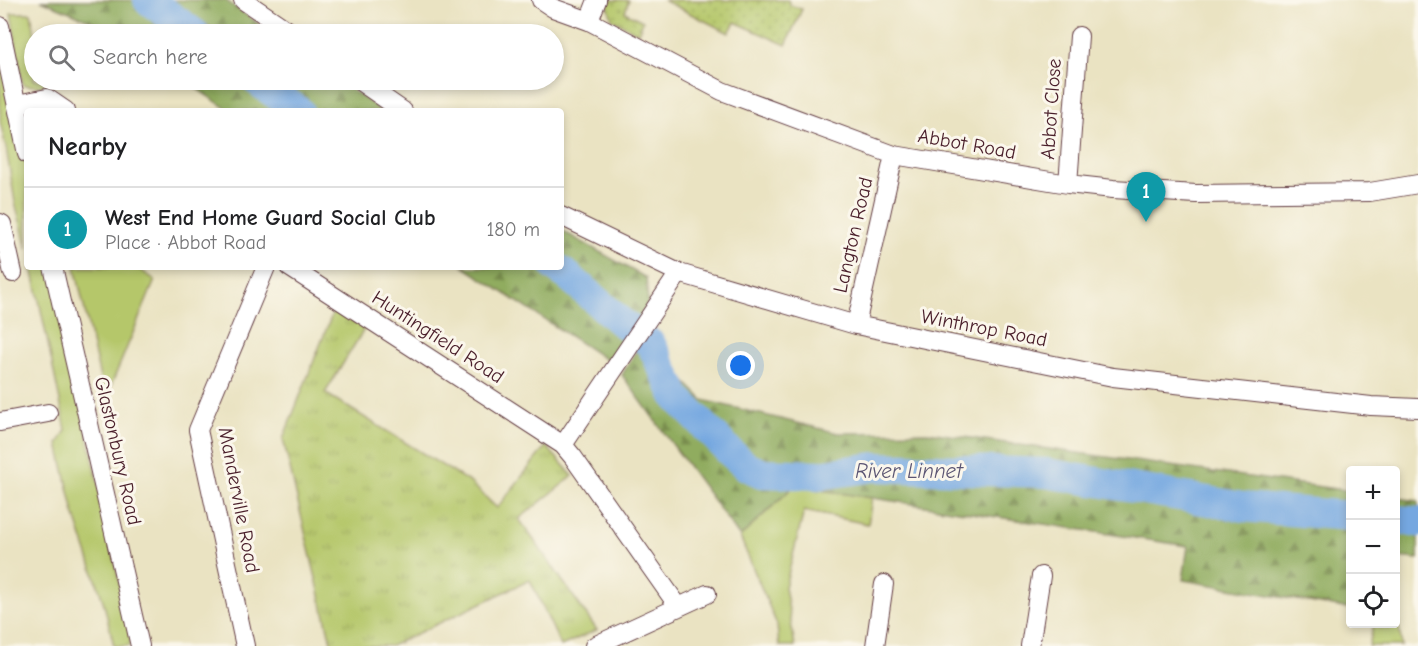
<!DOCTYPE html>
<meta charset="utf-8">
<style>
:root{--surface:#fff;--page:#f2f2f2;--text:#202124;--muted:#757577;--line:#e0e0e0;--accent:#b45309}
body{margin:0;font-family:"Comic Neue",sans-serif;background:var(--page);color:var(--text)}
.controls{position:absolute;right:18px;bottom:18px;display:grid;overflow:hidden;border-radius:6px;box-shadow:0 3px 9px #0003}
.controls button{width:54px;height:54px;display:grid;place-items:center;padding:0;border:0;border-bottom:2px solid var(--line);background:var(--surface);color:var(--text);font:30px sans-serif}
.you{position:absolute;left:741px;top:366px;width:21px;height:21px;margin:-15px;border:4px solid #fff;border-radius:50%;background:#1a73e8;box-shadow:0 0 0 9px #1a73e833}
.badge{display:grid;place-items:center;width:39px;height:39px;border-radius:50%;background:var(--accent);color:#fff;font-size:20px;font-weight:700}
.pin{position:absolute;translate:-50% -50px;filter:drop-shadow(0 2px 3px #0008)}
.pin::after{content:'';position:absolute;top:32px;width:21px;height:18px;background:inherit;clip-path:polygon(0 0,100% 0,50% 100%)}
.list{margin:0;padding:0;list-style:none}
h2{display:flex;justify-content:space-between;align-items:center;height:78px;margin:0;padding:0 24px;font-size:26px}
h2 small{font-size:20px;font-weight:400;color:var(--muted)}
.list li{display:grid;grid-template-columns:39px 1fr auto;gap:18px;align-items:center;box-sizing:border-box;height:84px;padding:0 24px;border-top:2px solid var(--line)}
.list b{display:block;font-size:22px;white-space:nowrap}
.list p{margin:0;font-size:20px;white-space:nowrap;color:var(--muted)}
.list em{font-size:20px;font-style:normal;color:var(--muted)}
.icon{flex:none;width:33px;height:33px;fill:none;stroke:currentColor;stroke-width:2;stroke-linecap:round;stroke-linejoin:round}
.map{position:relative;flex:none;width:1418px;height:646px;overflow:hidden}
.search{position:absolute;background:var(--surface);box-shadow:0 3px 9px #0003;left:24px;top:24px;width:540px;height:66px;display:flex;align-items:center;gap:15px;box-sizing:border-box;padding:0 21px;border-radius:33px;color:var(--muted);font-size:22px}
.panel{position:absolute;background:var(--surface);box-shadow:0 3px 9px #0003;left:24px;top:108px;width:540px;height:162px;border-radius:6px}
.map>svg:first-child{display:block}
.grass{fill:#b5c76a;stroke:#80734a;stroke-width:1.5}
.forest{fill:url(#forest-firs);stroke:#6d6644;stroke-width:1.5}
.park{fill:url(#park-tufts);stroke:#80734a;stroke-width:1.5}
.garden{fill:url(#garden-dots);stroke:#80734a;stroke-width:1.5}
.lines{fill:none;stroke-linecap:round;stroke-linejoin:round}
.river{stroke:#74a7e0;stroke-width:30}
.minor-casing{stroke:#623c42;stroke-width:20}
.minor{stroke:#fff;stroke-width:18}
.labels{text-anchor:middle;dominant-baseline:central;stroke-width:6;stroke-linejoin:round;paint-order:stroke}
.street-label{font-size:20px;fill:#4a1f2b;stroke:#fbf7ec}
.water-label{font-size:21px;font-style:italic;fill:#5b5573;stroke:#fbf7ec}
</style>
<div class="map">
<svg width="1418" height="646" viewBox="0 0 1418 646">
<defs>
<pattern id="forest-firs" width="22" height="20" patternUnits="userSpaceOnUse" patternTransform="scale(1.5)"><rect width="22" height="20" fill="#90ac5e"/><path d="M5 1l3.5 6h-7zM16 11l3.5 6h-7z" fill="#788b4e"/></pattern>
<pattern id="park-tufts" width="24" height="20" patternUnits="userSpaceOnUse" patternTransform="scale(1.5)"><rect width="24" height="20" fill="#b5c76a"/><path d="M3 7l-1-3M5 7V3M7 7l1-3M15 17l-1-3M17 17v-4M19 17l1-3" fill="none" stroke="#9daa5c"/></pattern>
<pattern id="garden-dots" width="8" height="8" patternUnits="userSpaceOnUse" patternTransform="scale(1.5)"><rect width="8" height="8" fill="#b5c76a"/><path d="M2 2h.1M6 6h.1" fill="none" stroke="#9daa5c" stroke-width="1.8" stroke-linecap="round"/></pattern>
</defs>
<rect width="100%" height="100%" fill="#fbf7ec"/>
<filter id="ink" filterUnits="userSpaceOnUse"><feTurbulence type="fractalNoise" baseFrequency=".0167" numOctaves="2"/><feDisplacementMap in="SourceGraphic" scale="12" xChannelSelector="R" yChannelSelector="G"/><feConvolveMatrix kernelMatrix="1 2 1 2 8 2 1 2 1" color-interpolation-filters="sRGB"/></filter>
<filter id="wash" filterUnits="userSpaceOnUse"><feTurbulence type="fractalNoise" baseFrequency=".008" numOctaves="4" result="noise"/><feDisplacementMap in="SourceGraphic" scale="24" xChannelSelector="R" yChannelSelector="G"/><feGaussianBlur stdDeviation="1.35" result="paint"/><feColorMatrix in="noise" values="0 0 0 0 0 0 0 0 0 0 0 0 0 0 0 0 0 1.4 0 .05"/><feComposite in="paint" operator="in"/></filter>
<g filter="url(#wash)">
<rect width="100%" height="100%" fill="#eae3c2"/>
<path class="grass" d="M11 13H31L35 34 34 80H43L44 87 23 85Z
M0 26 27 154V249L15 202 6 148 0 122Z
M32 267H52L130 633V646H114L104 604 74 513 58 444 66 430Z
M75 267H136L155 280 105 400Z
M794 486 872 498 868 524 804 511 785 587 795 646H779L777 625 740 537Z
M1397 615 1402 646H1369L1373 627 1389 629 1392 624H1396Z"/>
<path class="forest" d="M41 0H170L217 34H117L108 28Z
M172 0H225L273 34H220Z
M184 80H337L382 111H230Z
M561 230 646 278 648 302 633 331 611 363 464 267H548L622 322 568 276 553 267H561Z
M643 339 703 400 838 433 928 432 1350 491V609L1183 580 1188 546 794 486 740 537 622 375Z
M1396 498 1418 501V559L1396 557V563Z"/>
<path class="park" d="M335 307 366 326 325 393 471 483 497 508 546 446 573 476 519 519 597 630 561 646 530 580 391 646H332L283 439Z"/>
<path class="garden" d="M610 0H629L625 12 643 21 638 33 612 19 608 6Z
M663 0H788L790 5 802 9 786 45 735 22 729 33Z"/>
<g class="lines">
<path class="river" d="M148 0 195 34
M256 80 299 111
M555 267 568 276 621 322 651 344 677 398 731 453 746 466 761 473 819 475 875 467 1046 473 1243 507 1350 516
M1396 520 1418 522"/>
</g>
</g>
<g filter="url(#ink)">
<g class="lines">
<defs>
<path id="minor" d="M243 0 293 34
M541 0 553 8 589 21 722 91 894 155 1068 184 1113 189 1196 194 1370 192 1418 184
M589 21 597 0
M0 26 27 154
M358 80 403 111
M17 104 47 98 66 111
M1068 184 1079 36
M561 216 679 273 856 325 1113 377 1371 406 1418 408
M0 223 2 224 13 273
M53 267 140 646
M289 267 563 445 573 457 678 606
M856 325 894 155
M0 422 48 413
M563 445 679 273
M245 646 198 430 266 267
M594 646 707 594
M875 646 884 584
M1030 646 1041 576"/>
</defs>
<use href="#minor" class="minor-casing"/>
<use href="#minor" class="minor"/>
</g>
</g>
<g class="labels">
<g class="street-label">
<text transform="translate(1051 109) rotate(-86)">Abbot Close</text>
<text transform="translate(967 144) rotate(10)">Abbot Road</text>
<text transform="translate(853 235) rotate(-77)">Langton Road</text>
<text transform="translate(984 328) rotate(11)">Winthrop Road</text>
<text transform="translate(438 337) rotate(33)">Huntingfield Road</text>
<text transform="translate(118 451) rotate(77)">Glastonbury Road</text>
<text transform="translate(239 500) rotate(79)">Manderville Road</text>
</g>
<g class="water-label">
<text x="909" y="471">River Linnet</text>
</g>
</g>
</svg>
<div class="controls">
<button>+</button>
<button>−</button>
<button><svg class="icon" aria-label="locate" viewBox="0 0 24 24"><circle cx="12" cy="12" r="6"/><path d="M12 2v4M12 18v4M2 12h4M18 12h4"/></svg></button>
</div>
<div class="you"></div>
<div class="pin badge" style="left:1146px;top:222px;background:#0f9aa8">1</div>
<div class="search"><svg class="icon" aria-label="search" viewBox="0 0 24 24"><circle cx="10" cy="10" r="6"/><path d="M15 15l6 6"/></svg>Search here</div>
<section class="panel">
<h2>Nearby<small></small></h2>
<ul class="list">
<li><span class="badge" style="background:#0f9aa8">1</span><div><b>West End Home Guard Social Club</b><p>Place · Abbot Road</p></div><em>180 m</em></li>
</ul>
</section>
</div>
